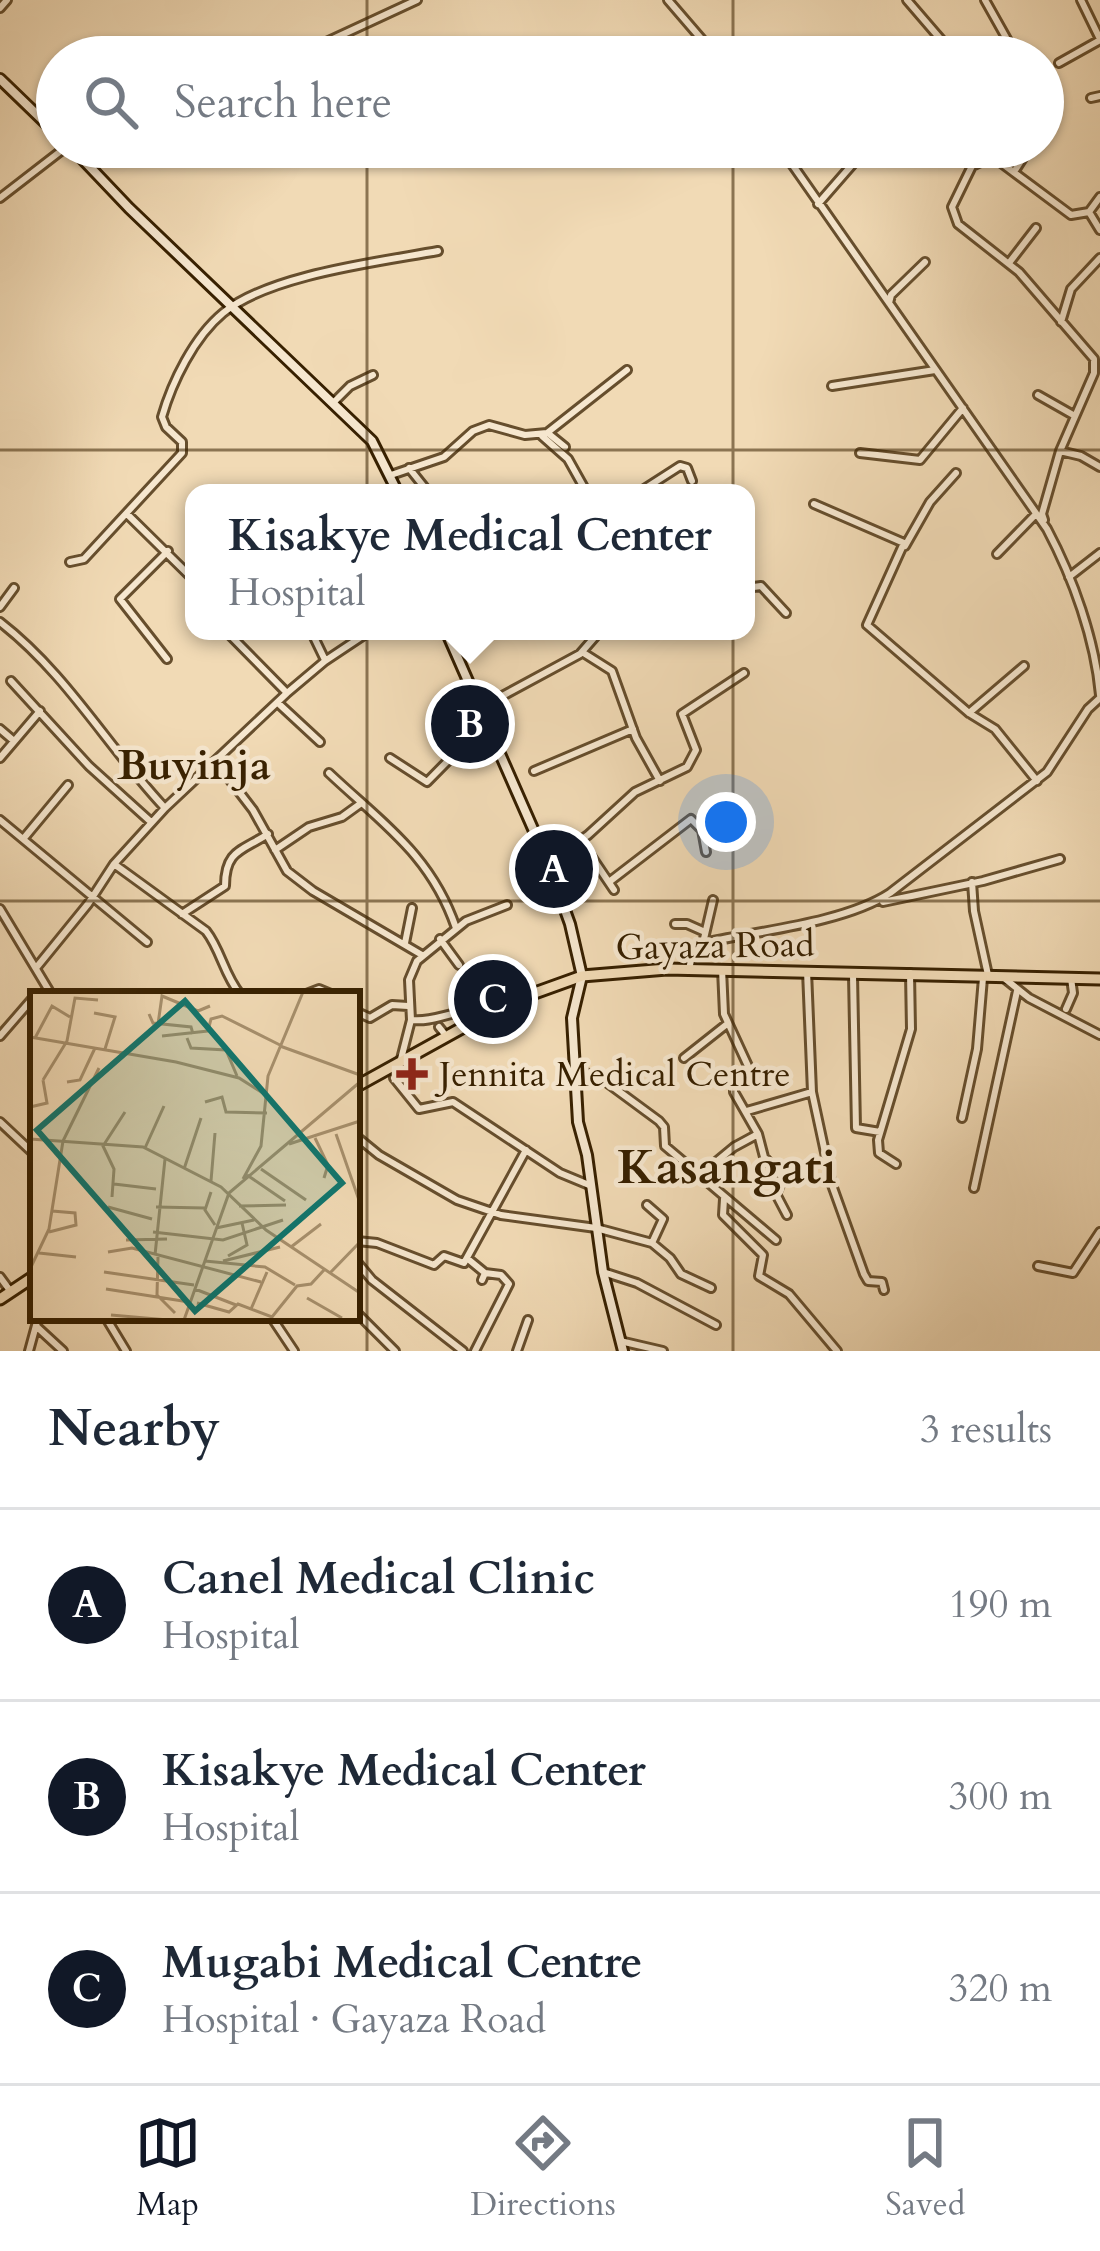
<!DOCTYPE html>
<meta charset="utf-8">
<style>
:root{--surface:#fff;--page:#f6f6f7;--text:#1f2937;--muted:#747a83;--line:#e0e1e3;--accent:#111827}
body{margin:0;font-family:Cardo,serif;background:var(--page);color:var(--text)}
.you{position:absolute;left:726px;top:822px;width:42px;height:42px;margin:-30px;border:9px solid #fff;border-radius:50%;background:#1a73e8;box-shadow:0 0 0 18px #1a73e833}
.badge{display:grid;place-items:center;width:78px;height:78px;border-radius:50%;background:var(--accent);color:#fff;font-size:39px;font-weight:700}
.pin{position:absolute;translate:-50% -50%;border:6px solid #fff;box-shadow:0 3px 12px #0006}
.popup{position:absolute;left:185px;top:484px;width:570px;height:156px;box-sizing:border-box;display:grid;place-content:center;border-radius:24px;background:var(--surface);filter:drop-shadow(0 3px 9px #0005);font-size:39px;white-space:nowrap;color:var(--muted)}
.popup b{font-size:45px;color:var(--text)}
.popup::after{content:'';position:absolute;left:50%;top:100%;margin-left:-24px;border:24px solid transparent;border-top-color:var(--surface)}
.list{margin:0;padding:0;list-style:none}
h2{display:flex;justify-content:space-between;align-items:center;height:156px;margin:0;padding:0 48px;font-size:51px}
h2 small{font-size:39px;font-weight:400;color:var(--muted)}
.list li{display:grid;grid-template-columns:78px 1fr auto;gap:36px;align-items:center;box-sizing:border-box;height:192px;padding:0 48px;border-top:3px solid var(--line)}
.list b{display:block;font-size:45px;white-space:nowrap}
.list p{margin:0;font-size:39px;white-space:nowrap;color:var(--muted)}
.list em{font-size:39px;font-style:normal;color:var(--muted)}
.icon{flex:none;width:66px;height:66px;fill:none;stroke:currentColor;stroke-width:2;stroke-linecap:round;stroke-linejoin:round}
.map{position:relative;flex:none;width:1100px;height:1351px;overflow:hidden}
.search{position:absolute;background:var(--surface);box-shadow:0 3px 9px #0004;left:36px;right:36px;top:36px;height:132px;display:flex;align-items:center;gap:30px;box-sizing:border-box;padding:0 42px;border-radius:66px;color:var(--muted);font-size:45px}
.sheet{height:732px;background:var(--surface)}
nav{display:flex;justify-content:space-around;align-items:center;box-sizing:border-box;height:168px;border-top:3px solid var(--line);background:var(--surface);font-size:33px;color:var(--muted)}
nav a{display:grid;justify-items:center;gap:6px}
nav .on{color:var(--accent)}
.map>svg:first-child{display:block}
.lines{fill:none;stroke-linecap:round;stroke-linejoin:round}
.street-casing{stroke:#664e2d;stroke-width:12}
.secondary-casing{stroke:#372000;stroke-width:14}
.primary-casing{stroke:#372000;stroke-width:15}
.street{stroke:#f6e7cf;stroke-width:6}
.secondary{stroke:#f6e7cf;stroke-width:8}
.primary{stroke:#f1dab5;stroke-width:9}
.grid{fill:none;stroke:#372000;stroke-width:3;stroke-opacity:0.55}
.poi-dot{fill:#8f2418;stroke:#f6e7cf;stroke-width:4.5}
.labels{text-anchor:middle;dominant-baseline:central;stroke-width:9;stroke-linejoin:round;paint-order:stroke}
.street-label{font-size:36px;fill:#372000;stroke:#f6e7cf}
.poi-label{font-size:36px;fill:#372000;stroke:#f6e7cf;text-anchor:start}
.quarter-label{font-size:42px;font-weight:bold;fill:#372000;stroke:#f6e7cf}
.district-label{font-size:48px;font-weight:bold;fill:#372000;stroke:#f6e7cf}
.inset-road{fill:none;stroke:#a7906d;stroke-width:3}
.view{fill:#0f766e;fill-opacity:0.15;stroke:#0f766e;stroke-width:6}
.inset-edge{fill:none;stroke:#372000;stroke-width:6}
</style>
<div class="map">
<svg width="1100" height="1351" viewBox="0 0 1100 1351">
<rect width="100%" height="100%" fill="#f1dab5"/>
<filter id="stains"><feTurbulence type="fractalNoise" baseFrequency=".00167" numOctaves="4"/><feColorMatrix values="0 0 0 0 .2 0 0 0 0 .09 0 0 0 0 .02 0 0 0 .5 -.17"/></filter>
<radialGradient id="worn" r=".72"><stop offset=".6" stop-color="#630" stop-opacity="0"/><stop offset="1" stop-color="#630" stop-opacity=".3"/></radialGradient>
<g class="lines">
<defs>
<path id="street" d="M668 0 717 57
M907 0 956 57
M985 0 1017 57
M1081 0 1100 39
M0 8 7 0
M294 57 417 0
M1059 63 1100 40
M1043 96V98
M1091 98 1100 96
M780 147 1047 529C1073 578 1095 639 1100 695
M954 147 972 166
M1014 172 1030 147
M0 198 66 147
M818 204 858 158
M1089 212 1100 230
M1009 263 1036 228
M889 303 891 295 925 262
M1061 322 1071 289 1100 258
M832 386 935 370
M1038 395 1075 416
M334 402 350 386 373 375
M549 434 565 447
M542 436 568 459 587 493
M1060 451 1081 456 1100 467
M860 453 920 460 963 408
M409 468 429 493
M391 475 444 457 473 431 489 425 525 435 547 433 627 370
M638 493 680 466 687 468 692 481
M814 504 904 543 867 625 969 713 995 729 1037 781
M127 514 194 580
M1044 520 1042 514 1060 451 1094 373V359L1019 272 958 224 952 207 972 166 989 158 1000 162 1071 215 1089 212 1100 197
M905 546 930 502 956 473
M997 554 1036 514
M70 562 84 559 182 453V442L166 427 162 417C172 382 194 337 223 313 269 275 378 262 438 251
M1069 577 1100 553
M746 588 761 586 786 613
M0 607 14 588
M0 622C67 674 107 746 164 807
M226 631 286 692
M311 631 325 660
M582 652 612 671 636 738 660 781
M167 659 120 599 168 551
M11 681 89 766 151 822
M279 704 320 742
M480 708 580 654 600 631
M969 713 1024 666
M0 729 14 741
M0 758 40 711
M390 758 427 782 486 722
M217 763 253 810 287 871 313 891 422 955
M534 771 633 729
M329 773C383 824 431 855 456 928
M0 820 147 942
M24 838 68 785
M581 841 614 890
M275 850 309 827 342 817 360 804
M548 863 588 835 635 792 687 767 696 750 682 714 744 673
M114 864 206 931C221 950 224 975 240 994
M609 882 691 819 702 830 706 852
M972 882 974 911 988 975
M883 902 983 881 1060 859
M0 909 51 994
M182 914 225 886C225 850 242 851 268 834
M675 924H687L705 932
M440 939 459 965
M405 943 412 908
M703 943 713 900
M36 968 88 904 114 864 165 808 287 693 325 661 370 631
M689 969 693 952 703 943C758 931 844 923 890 893L1047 772 1088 709 1100 698
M722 969 724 1014 748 1066 734 1084V1092L758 1134 764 1157 783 1178 776 1194 787 1215
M807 971 812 1092 832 1185 864 1274 868 1281 882 1282 884 1290
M853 975 856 1128 880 1132
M1004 978 1029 998 1100 1035
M306 994 319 989 331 994
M1066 1009 1073 993 1071 978
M357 1012 370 1018 392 1005 408 1006
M412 1020C439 1023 457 1005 484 1015
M439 1027 443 1032
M0 1036 33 998
M684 1058 727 1024
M401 1059 411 1020 409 980 417 961 466 921 507 905
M573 1070 598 1076 659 1121 664 1127 665 1146 776 1240
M394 1078 419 1109 453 1102 560 1173 589 1185
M747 1111 812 1092
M962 1118 977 1049 983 978
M0 1122 33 1153
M357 1137 379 1155 457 1200 501 1215 596 1228 652 1243 670 1258 681 1274 711 1288
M896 1164 879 1153 878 1140 911 1029 910 973
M699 1176 734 1147 758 1134
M974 1188 1017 991
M724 1199 723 1215 763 1255 759 1276 789 1294 837 1351
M647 1205 663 1219 652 1243
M357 1241 377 1243 434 1265 444 1256 464 1263 526 1150
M468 1259 485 1273 482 1280
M357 1262 372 1280 463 1351
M1038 1266 1073 1273 1100 1232
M603 1272 637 1283 716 1325
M0 1277 11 1292
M357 1313 395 1351
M106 1318 126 1351
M272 1318 294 1351
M37 1327 63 1351
M620 1341 663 1351
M29 1351 38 1318
M475 1351 509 1284 501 1275 485 1273
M517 1351 528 1320"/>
<path id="secondary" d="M0 79 57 134
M71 147 129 208 372 441 398 493
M446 631 548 863 570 924 582 976 572 1018 578 1122 587 1155 603 1272 623 1351"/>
<path id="primary" d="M357 1086 507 1003 582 976 667 969 1100 979
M0 1299 33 1277"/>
</defs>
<use href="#street" class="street-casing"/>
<use href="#secondary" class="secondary-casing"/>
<use href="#primary" class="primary-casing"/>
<use href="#street" class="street"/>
<use href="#secondary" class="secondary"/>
<use href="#primary" class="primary"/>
</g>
<path class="grid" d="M367 0V57M733 0V57M367 147V1351M733 147V1351M0 450H1100M0 901H1100"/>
<path class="poi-dot" d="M406 1056h12v12h12v12h-12v12h-12v-12h-12v-12h12z"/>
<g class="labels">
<g class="street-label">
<text transform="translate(715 946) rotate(-1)">Gayaza Road</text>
</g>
<g class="poi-label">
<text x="439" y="1074">Jennita Medical Centre</text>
</g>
<g class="quarter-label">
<text x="194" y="765">Buyinja</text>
</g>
<g class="district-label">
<text x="727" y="1167">Kasangati</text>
</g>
</g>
<g transform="translate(30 991)">
<rect width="330" height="330" fill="#f1dab5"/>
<path class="inset-road" d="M64 22 85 26 75 58M119 23 123 32 161 36 163 43M128 33 132 5 168 20 180 15M178 40 181 28 192 25 250 54M132 45 178 40M0 46 146 71 209 87 236 104M5 47 22 15 40 26M157 47 161 57 196 59 207 85M250 55 330 84M13 89 37 50 45 7 68 9M37 91 50 89 65 57M175 111 192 106 196 121 237 122M0 116 17 112 13 89M306 143 330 212M285 147 298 174 294 187M0 148 113 156 191 196 236 239 330 302M259 153 330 130M115 157 134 115M154 178 171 127M231 178 276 209M217 184 255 210M213 188 231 155 238 85 273 1M181 190 185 142M84 193 126 198M181 201 175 219 185 234M82 206 84 178 73 155 95 121M209 215 256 214M78 216 122 228M126 216 175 217M186 237 224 229M19 241 46 234 45 222 22 220M123 241 193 249 253 229M96 249 137 248M261 256 291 233M78 261 102 257 231 291M9 262 46 266M125 264 135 168M198 265 217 254 212 232M128 266 127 304 145 322M175 270 235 276 265 294M193 270 250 256M0 278 19 238 33 150 69 77M74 281 164 294M299 283 330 251M76 298 159 311M165 298 206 314M277 307 312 327M167 312 199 321 208 313 242 326 267 295 281 293 294 279M221 318 237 281M81 324 138 329M20 329H61M154 329 199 202 330 91"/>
<path class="view" d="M155 10 312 192 165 320 7 139Z"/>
<rect width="330" height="330" class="inset-edge"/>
</g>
<rect width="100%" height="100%" filter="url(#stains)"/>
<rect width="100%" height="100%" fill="url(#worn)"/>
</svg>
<div class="you"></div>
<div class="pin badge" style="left:554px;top:869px">A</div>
<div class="pin badge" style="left:470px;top:724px">B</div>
<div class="popup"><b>Kisakye Medical Center</b>Hospital</div>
<div class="pin badge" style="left:493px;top:999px">C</div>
<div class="search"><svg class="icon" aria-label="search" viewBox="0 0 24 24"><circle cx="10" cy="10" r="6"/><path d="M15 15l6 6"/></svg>Search here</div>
</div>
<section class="sheet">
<h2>Nearby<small>3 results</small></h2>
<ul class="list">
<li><span class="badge">A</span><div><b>Canel Medical Clinic</b><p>Hospital</p></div><em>190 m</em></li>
<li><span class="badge">B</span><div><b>Kisakye Medical Center</b><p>Hospital</p></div><em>300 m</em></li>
<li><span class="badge">C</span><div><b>Mugabi Medical Centre</b><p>Hospital · Gayaza Road</p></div><em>320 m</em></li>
</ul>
</section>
<nav>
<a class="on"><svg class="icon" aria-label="map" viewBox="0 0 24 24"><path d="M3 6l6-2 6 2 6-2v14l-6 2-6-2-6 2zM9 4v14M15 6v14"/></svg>Map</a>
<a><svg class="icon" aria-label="directions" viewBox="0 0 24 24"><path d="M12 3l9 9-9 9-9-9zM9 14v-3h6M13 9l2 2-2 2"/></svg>Directions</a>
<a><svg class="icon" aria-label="saved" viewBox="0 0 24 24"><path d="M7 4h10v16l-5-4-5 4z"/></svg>Saved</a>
</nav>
